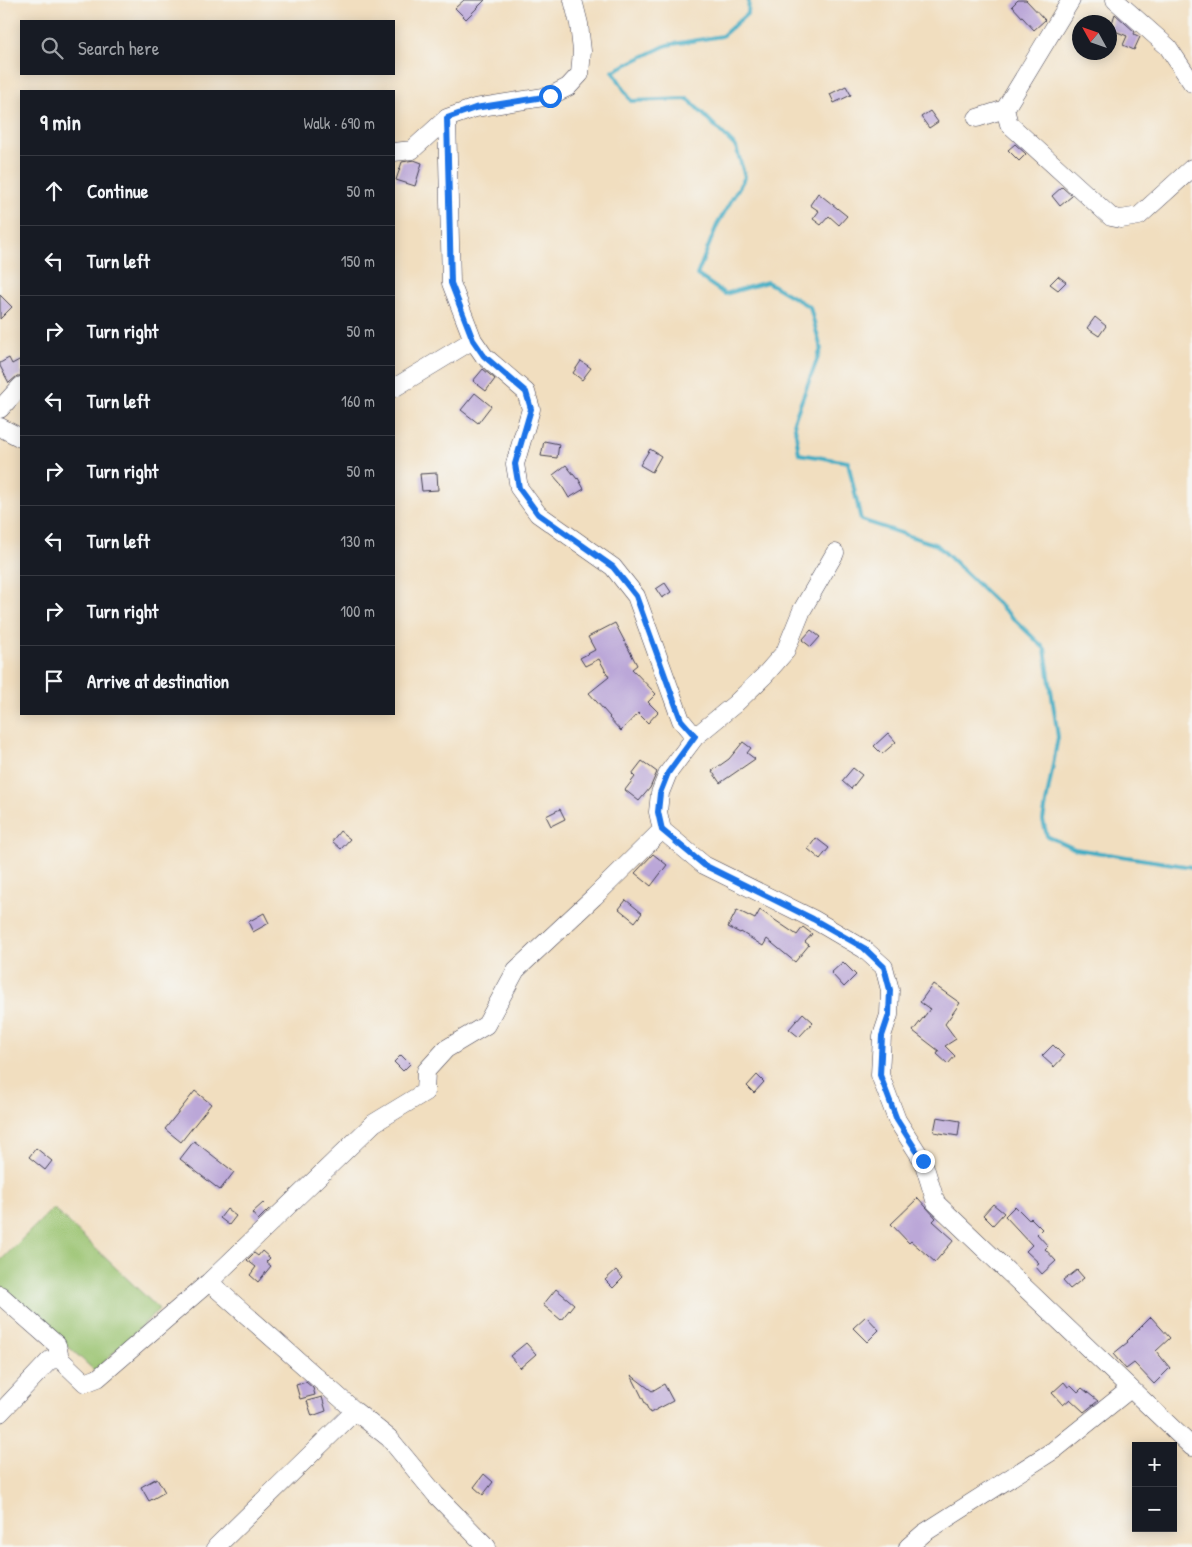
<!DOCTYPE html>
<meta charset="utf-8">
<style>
:root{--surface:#171b24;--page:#20242c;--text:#f1f3f6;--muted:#9ea1a6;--line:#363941}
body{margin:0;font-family:"Patrick Hand",sans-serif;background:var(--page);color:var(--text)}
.controls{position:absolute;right:15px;bottom:15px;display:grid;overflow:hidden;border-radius:0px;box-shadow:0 2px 12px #0003}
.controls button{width:45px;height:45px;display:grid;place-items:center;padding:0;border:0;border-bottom:1px solid var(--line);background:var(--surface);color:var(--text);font:25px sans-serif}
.compass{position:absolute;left:1072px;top:15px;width:45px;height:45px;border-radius:50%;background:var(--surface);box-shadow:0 2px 12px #0003;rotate:310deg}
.stop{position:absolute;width:15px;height:15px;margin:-11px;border:4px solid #1a73e8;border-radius:50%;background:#fff}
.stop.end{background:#1a73e8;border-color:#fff;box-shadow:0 1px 5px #0008}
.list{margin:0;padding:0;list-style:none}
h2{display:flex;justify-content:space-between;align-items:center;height:65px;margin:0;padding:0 20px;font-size:21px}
h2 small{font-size:16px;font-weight:400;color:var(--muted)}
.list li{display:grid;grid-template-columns:32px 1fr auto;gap:15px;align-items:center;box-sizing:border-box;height:70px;padding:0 20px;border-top:1px solid var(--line)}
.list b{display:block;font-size:19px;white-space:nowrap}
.list em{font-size:16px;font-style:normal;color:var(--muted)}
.icon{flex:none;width:28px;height:28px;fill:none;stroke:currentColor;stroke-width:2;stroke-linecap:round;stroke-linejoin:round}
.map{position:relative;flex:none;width:1192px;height:1547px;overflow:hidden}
.search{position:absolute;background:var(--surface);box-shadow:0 2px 12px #0003;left:20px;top:20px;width:375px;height:55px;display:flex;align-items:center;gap:12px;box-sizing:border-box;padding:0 18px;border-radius:0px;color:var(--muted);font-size:19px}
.panel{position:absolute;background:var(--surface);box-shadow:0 2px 12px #0003;left:20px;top:90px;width:375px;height:625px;border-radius:0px}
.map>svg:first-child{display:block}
.green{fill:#9ac36f;stroke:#5e7255}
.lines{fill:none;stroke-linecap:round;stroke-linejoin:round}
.stream{stroke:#43acc3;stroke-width:4}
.building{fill:#bba7d8}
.minor-casing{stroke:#413e4f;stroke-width:19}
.minor{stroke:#fff;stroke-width:18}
.route{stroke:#1a73e8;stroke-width:6}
</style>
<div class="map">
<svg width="1192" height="1547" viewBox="0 0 1192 1547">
<rect width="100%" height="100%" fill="#f6f6f2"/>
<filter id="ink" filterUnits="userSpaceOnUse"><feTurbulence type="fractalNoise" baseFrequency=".02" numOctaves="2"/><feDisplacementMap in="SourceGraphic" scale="10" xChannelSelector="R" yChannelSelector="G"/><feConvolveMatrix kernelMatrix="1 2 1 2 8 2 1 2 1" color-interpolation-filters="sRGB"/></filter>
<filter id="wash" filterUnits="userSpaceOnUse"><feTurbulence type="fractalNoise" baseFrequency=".0096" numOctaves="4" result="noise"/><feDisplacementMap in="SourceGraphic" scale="20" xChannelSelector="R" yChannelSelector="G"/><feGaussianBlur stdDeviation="1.12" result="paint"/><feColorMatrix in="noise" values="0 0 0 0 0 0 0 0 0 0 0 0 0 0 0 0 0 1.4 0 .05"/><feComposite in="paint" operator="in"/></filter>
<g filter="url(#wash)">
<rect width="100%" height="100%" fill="#f1debf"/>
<path class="green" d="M53 1208 159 1309 95 1371 0 1284V1261Z"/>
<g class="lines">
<path class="stream" d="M749 0 748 13 722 36 667 45 613 71 631 101 688 99 736 147 745 177 717 225 697 275 725 294 767 282 810 307 821 349 794 421 799 454 848 462 861 520 937 545 1045 649 1058 737 1043 820 1047 836 1075 849 1192 867"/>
</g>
<g id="blocks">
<path class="building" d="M464 0H485L466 19 455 8Z
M1018 0H1026L1045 20 1034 30 1012 6Z
M1115 14 1135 32 1134 34 1140 37 1134 50 1123 45 1127 36 1110 29Z
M846 86 851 95 834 103 830 94Z
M930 111 938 122 929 128 921 117Z
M1015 144 1026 154 1019 161 1008 150Z
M414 160 422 163 415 186 396 180 402 162Z
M1062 187 1072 196 1060 206 1052 196Z
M818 193 847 216 839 225 829 216 821 225 813 219 819 211 810 205Z
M1058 276 1066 282 1058 290 1050 284Z
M0 295 12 307 0 319Z
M1095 317 1106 326 1099 336 1087 328Z
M9 358 12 364 21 359V376H17L9 383 0 366V363Z
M581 361 591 368 582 380 573 373Z
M483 369 495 379 486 391 473 381Z
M475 393 491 406 478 423 461 410Z
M544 441 559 444 557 458 541 456Z
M650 449 661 456 652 472 640 465Z
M566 465 577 479 578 478 584 489 569 498 560 483 553 475Z
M437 473 438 490 422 491 420 474Z
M665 583 671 592 662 598 656 589Z
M615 623 637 665 632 669 656 694 648 702 658 712 648 723 638 713 621 731 609 718 610 717 589 693 609 677 599 659 585 666 580 658 595 650 588 637Z
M811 630 820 637 811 647 802 640Z
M888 733 896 742 882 754 874 746Z
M743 742 751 748 747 753 755 759 720 783 712 771 729 759Z
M642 761 657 772 650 788 639 801 625 790 635 777 632 774Z
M853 768 862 775 851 789 842 781Z
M560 809 565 819 551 826 546 816Z
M340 831 350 839 341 849 332 841Z
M816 838 829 848 820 859 808 849Z
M653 854 667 865 651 886 635 873Z
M626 900 642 913 635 922 619 909Z
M737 910 755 919 760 910 797 935 803 927 812 934 805 942 809 945 795 962 767 939 763 946 741 932 740 933 728 927Z
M264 913 269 923 253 932 248 922Z
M843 962 856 975 844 987 831 973Z
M933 984 960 1003 945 1024 956 1039 945 1046 955 1056 948 1064 937 1054 939 1051 913 1031 930 1009 920 1002Z
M803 1013 813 1022 799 1037 789 1029Z
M1053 1045 1064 1056 1054 1067 1042 1056Z
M401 1055 410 1064 403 1071 394 1062Z
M757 1075 764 1082 754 1093 747 1086Z
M195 1091 211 1104 181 1142 165 1129Z
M937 1117 960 1121 958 1136 934 1132Z
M194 1141 234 1172 220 1190 180 1159Z
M36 1148 52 1161 45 1170 29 1157Z
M918 1198 936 1218 933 1221 954 1240 935 1262 911 1241 909 1243 891 1224Z
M263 1203 269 1209 258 1220 252 1213Z
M993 1204 1004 1213 993 1225 983 1215Z
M1015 1206 1029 1220 1031 1218 1042 1229 1037 1234 1048 1246 1045 1249 1056 1261 1042 1274 1035 1266 1039 1263 1026 1251 1032 1245 1005 1216Z
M227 1209 236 1216 229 1225 220 1218Z
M262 1251 270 1258 266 1262 271 1266 258 1282 250 1275 256 1267 247 1260 254 1253 258 1256Z
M616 1270 623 1278 613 1288 605 1280Z
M1077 1270 1084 1278 1070 1289 1063 1281Z
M556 1289 574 1304 561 1320 543 1305Z
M866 1316 879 1330 867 1342 853 1328Z
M1151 1317 1170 1338 1156 1351 1170 1368 1154 1384 1134 1363 1126 1369 1113 1354 1128 1342 1127 1341Z
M526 1343 536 1354 520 1368 510 1356Z
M631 1375 652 1391 664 1384 673 1401 650 1413Z
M306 1382 313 1388 315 1395 300 1399 296 1385Z
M1064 1382 1068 1387 1071 1385 1078 1392 1082 1388 1098 1401 1084 1412 1070 1399 1063 1405 1052 1393Z
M322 1397 326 1411 312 1416 307 1401Z
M484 1474 493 1482 483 1495 474 1487Z
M157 1478 165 1492 149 1501 141 1487Z"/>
</g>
</g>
<g filter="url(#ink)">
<use href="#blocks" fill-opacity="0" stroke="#413e4f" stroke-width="1"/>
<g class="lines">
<defs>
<path id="minor" d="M1115 0 1168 47 1192 83
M1005 109 1071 0
M447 118 451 283 473 340 484 356 526 392 531 409 515 464 519 488 538 514 613 567 636 596 681 720 695 737 668 773 660 793 658 812 662 830 704 865 813 919 864 949 884 967 890 990 889 1015 882 1036 880 1075 897 1120 923 1161 936 1203 1192 1447
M977 118 1005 109 1009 124 1111 217 1121 219 1139 216 1192 168
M394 152 412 150 447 118 475 108 550 96 568 87 580 74 582 51 579 24 573 0
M394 388 473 340
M0 409 21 386
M0 427 21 438
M695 737 735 704 764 676 785 652 802 610 835 553
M209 1282 355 1411 389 1438 436 1495 487 1547
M0 1295 57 1345 60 1359
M0 1413 50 1360 60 1359 85 1383 98 1378 209 1282 374 1123 425 1092 426 1071 446 1049 486 1025 516 970 594 897 662 830
M216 1547 355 1411
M908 1547 924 1533 1054 1450 1130 1389"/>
</defs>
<use href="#minor" class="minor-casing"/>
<use href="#minor" class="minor"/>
</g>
</g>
<g class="lines" filter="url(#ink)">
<path class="route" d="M550 96 475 108 447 118 451 283 473 340 484 356 526 392 531 409 515 464 519 488 538 514 613 567 636 596 681 720 695 736 668 773 660 793 658 812 662 830 704 865 813 919 864 948 884 967 890 990 889 1015 882 1036 880 1075 897 1120 923 1161"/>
</g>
</svg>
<div class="controls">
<button>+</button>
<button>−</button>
</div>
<svg class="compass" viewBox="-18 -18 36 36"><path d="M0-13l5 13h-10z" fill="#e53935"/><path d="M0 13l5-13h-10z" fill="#9ea1a6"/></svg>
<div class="stop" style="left:550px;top:96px"></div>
<div class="stop end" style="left:923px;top:1161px"></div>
<div class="search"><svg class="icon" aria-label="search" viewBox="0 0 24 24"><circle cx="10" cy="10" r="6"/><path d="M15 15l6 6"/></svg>Search here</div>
<section class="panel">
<h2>9 min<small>Walk · 690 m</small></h2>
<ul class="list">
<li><svg class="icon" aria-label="ahead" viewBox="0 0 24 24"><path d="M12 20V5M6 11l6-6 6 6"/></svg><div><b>Continue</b></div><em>50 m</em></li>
<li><svg class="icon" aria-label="left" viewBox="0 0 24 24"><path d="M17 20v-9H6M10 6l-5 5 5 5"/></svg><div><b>Turn left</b></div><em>150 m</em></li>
<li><svg class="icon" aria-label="right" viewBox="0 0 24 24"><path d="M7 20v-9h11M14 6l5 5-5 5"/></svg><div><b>Turn right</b></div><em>50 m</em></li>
<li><svg class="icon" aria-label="left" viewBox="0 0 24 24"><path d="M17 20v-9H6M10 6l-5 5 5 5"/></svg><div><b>Turn left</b></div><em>160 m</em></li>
<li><svg class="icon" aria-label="right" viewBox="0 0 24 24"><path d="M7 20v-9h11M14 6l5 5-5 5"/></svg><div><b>Turn right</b></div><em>50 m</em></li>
<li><svg class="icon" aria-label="left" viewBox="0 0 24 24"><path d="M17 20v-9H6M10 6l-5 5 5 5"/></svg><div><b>Turn left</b></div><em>130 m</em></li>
<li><svg class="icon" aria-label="right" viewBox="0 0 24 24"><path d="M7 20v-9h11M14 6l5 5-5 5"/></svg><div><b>Turn right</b></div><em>100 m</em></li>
<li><svg class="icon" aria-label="arrive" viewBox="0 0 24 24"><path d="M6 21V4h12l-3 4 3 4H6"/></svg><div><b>Arrive at destination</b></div></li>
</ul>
</section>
</div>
